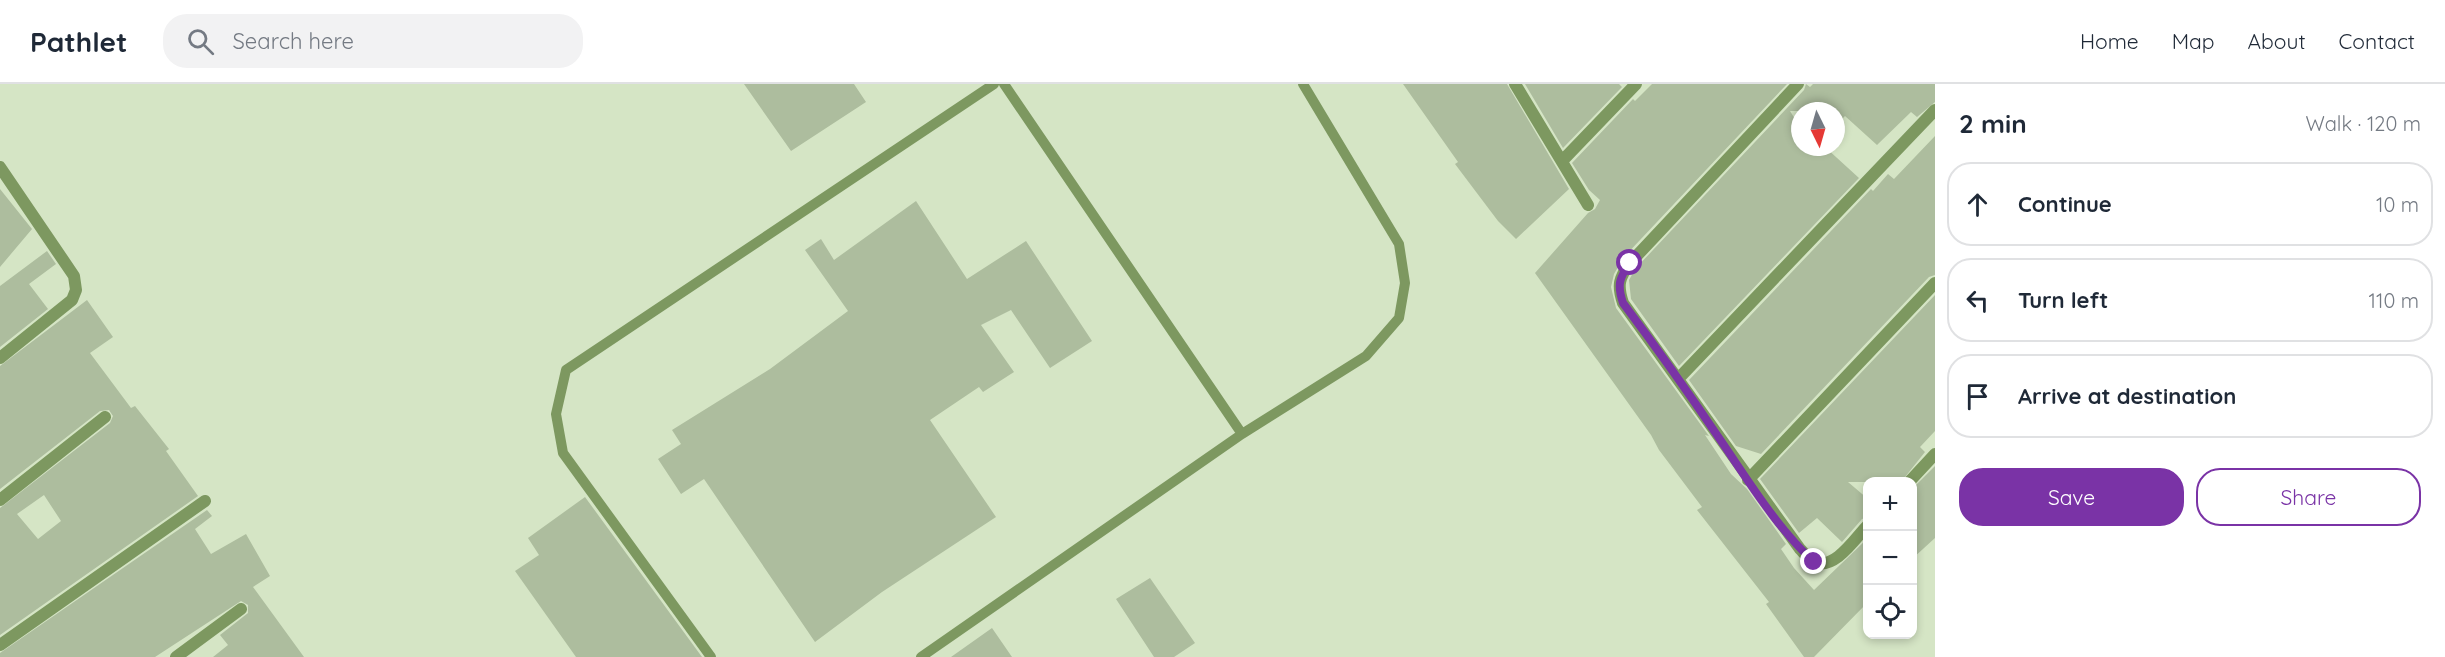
<!DOCTYPE html>
<meta charset="utf-8">
<style>
:root{--surface:#fff;--page:#f2f2f3;--text:#1f2937;--muted:#747a83;--line:#e0e1e3;--accent:#7a33a6}
body{margin:0;font-family:Quicksand,sans-serif;background:var(--page);color:var(--text)}
.controls{position:absolute;right:18px;bottom:18px;display:grid;overflow:hidden;border-radius:12px;box-shadow:0 3px 9px #0003}
.controls button{width:54px;height:54px;display:grid;place-items:center;padding:0;border:0;border-bottom:2px solid var(--line);background:var(--surface);color:var(--text);font:30px sans-serif}
.compass{position:absolute;left:1791px;top:18px;width:54px;height:54px;border-radius:50%;background:var(--surface);box-shadow:0 3px 9px #0003;rotate:175deg}
.stop{position:absolute;width:18px;height:18px;margin:-14px;border:4px solid #7a33a6;border-radius:50%;background:#fff}
.stop.end{background:#7a33a6;border-color:#fff;box-shadow:0 2px 6px #0008}
.list{margin:0;padding:0;list-style:none}
h2{display:flex;justify-content:space-between;align-items:center;height:78px;margin:0;padding:0 24px;font-size:26px}
h2 small{font-size:20px;font-weight:400;color:var(--muted)}
.list li{display:grid;grid-template-columns:39px 1fr auto;gap:18px;align-items:center;box-sizing:border-box;height:84px;margin:0 12px 12px;padding:0 12px;border:2px solid var(--line);border-radius:24px}
.list b{display:block;font-size:22px;white-space:nowrap}
.list em{font-size:20px;font-style:normal;color:var(--muted)}
.actions{display:flex;gap:12px;padding:18px 24px}
.actions a{flex:1;padding:14px 0;border:2px solid var(--accent);border-radius:24px;text-align:center;font-size:21px;color:var(--accent)}
.actions .main{background:var(--accent);color:#fff}
.icon{flex:none;width:33px;height:33px;fill:none;stroke:currentColor;stroke-width:2;stroke-linecap:round;stroke-linejoin:round}
.map{position:relative;flex:none;width:1935px;height:573px;overflow:hidden}
header{display:flex;align-items:center;gap:36px;box-sizing:border-box;height:84px;padding:0 30px;background:var(--surface);border-bottom:2px solid var(--line)}
header strong{font-size:28px}
nav{display:flex;gap:33px;margin-inline-start:auto;font-size:21px}
.search{width:420px;height:54px;background:var(--page);display:flex;align-items:center;gap:15px;box-sizing:border-box;padding:0 21px;border-radius:24px;color:var(--muted);font-size:22px}
main{display:flex}
aside{flex:1;background:var(--surface)}
.map>svg:first-child{display:block}
.building{fill:#adbd9e;fill-rule:evenodd}
.lines{fill:none;stroke-linecap:round;stroke-linejoin:round}
.lane{stroke:#7d9860;stroke-width:10}
.street{stroke:#7d9860;stroke-width:12}
.route{stroke:#7a33a6;stroke-width:8}
</style>
<header>
<strong>Pathlet</strong>
<div class="search"><svg class="icon" aria-label="search" viewBox="0 0 24 24"><circle cx="10" cy="10" r="6"/><path d="M15 15l6 6"/></svg>Search here</div>
<nav><a>Home</a><a>Map</a><a>About</a><a>Contact</a></nav>
</header>
<main>
<div class="map">
<svg width="1935" height="573" viewBox="0 0 1935 573">
<rect width="100%" height="100%" fill="#d5e5c5"/>
<path class="building" d="M744 0H854L866 18 791 67Z
M1403 0H1507L1569 105 1516 155 1498 137 1455 80 1458 78Z
M1525 0H1619L1622 3 1563 64Z
M1652 0H1787L1624 173 1614 190 1611 203 1616 224 1709 352 1705 351 1731 390 1747 405 1786 460 1781 465 1794 484 1814 506 1868 454V518L1814 573H1804L1766 520 1769 518 1697 426 1702 423 1659 366 1651 351 1535 189 1588 129 1595 125 1600 116 1589 106 1572 79 1633 15 1635 17Z
M1806 0 1810 3 1813 0H1935V18L1917 33 1911 28 1877 61 1845 32 1836 41V27H1790L1800 43V63H1825L1859 94 1679 282 1631 215 1629 196 1636 184 1804 6Z
M1935 52V191L1929 193 1761 370 1736 362 1689 296 1871 105 1873 107 1888 90 1894 95Z
M0 105 32 145 0 183Z
M916 117 967 195 1026 157 1092 257 1050 284 1011 226 981 241 1014 288 983 308 979 303 930 336 996 433 882 508 815 558 704 395 681 410 658 375 681 360 672 346 770 285 848 227 805 166 821 155 834 176Z
M47 167 56 180 29 200 48 225 0 263V202Z
M1935 211V347L1920 363 1925 368 1901 398H1848L1868 415V433L1862 435 1842 458 1817 434 1799 449 1760 395Z
M87 216 113 253 90 269 131 324 135 322 169 365 166 367 198 412 0 551V424L110 339 113 332 109 326 100 327 0 405V282ZM44 411 61 437 38 455 17 430Z
M1935 382V454L1912 475V405Z
M585 413 702 573H576L515 487 539 471 528 454Z
M207 426 212 432 195 445 211 470 246 450 270 492 253 503 304 573H213L228 561 220 551 248 529V521L241 517 155 573H0V569Z
M1150 494 1195 559 1174 573H1154L1116 515Z
M992 544 1012 573H951Z"/>
<g class="lines">
<path class="lane" d="M1004 0 1242 350 1366 272 1399 234 1405 199 1399 160 1303 0
M711 573 563 369 556 330 566 286 994 0
M921 573 1242 350"/>
<path class="street" d="M1515 0 1588 121
M1798 0 1630 179C1619 194 1617 201 1623 219L1800 465C1804 469 1809 476 1814 478 1835 487 1856 453 1868 441
M1563 76 1636 0
M0 83 74 192 76 206 72 216 0 274
M1679 294 1935 26
M1748 396 1935 199
M1909 398 1935 370
M0 416 105 333
M0 561 205 417
M176 573 241 525"/>
</g>
<g class="lines">
<path class="route" d="M1630 179C1619 194 1617 201 1623 219 1656 263 1688 308 1719 354 1748 396 1776 443 1814 478"/>
</g>
</svg>
<div class="controls">
<button>+</button>
<button>−</button>
<button><svg class="icon" aria-label="locate" viewBox="0 0 24 24"><circle cx="12" cy="12" r="6"/><path d="M12 2v4M12 18v4M2 12h4M18 12h4"/></svg></button>
</div>
<svg class="compass" viewBox="-18 -18 36 36"><path d="M0-13l5 13h-10z" fill="#e53935"/><path d="M0 13l5-13h-10z" fill="#747a83"/></svg>
<div class="stop" style="left:1630px;top:179px"></div>
<div class="stop end" style="left:1814px;top:478px"></div>
</div>
<aside>
<h2>2 min<small>Walk · 120 m</small></h2>
<ul class="list">
<li><svg class="icon" aria-label="ahead" viewBox="0 0 24 24"><path d="M12 20V5M6 11l6-6 6 6"/></svg><div><b>Continue</b></div><em>10 m</em></li>
<li><svg class="icon" aria-label="left" viewBox="0 0 24 24"><path d="M17 20v-9H6M10 6l-5 5 5 5"/></svg><div><b>Turn left</b></div><em>110 m</em></li>
<li><svg class="icon" aria-label="arrive" viewBox="0 0 24 24"><path d="M6 21V4h12l-3 4 3 4H6"/></svg><div><b>Arrive at destination</b></div></li>
</ul>
<div class="actions"><a class="main">Save</a><a>Share</a></div>
</aside>
</main>
